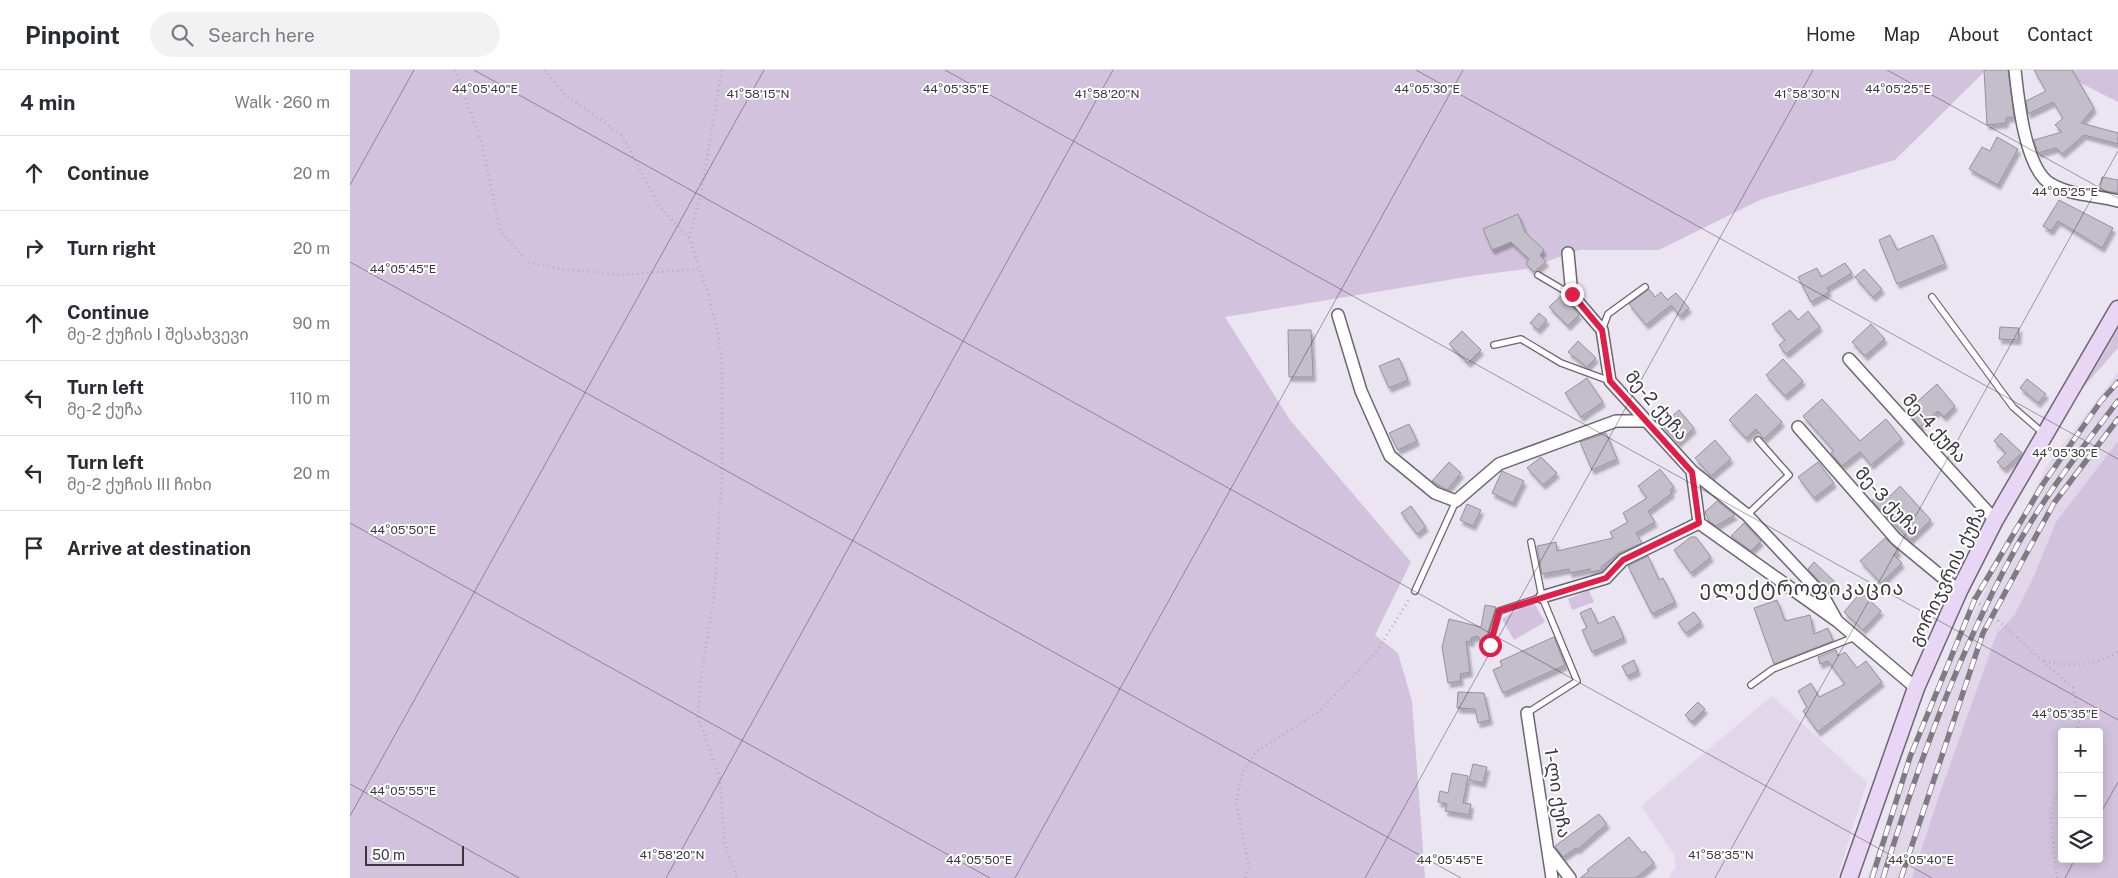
<!DOCTYPE html>
<meta charset="utf-8">
<style>
:root{--surface:#fff;--page:#f2f2f3;--text:#2b2b33;--muted:#7c7c81;--line:#e1e1e2}
body{margin:0;font-family:"Public Sans","Noto Sans Georgian",sans-serif;background:var(--page);color:var(--text)}
.controls{position:absolute;right:15px;bottom:15px;display:grid;overflow:hidden;border-radius:5px;box-shadow:0 2px 12px #0003}
.controls button{width:45px;height:45px;display:grid;place-items:center;padding:0;border:0;border-bottom:1px solid var(--line);background:var(--surface);color:var(--text);font:25px sans-serif}
.scale{position:absolute;left:15px;bottom:12px;width:99px;box-sizing:border-box;padding-left:5px;border:2px solid #3a383d;border-top:0;font-size:14px;line-height:18px;white-space:nowrap;color:#3a383d;-webkit-text-stroke:4px #fff;paint-order:stroke}
.stop{position:absolute;width:15px;height:15px;margin:-11px;border:4px solid #e11d48;border-radius:50%;background:#fff}
.stop.end{background:#e11d48;border-color:#fff;box-shadow:0 1px 5px #0008}
.list{margin:0;padding:0;list-style:none}
h2{display:flex;justify-content:space-between;align-items:center;height:65px;margin:0;padding:0 20px;font-size:21px}
h2 small{font-size:16px;font-weight:400;color:var(--muted)}
.list li{display:grid;grid-template-columns:32px 1fr auto;gap:15px;align-items:center;box-sizing:border-box;height:75px;padding:0 20px;border-top:1px solid var(--line)}
.list b{display:block;font-size:19px;white-space:nowrap}
.list p{margin:0;font-size:16px;white-space:nowrap;color:var(--muted)}
.list em{font-size:16px;font-style:normal;color:var(--muted)}
.icon{flex:none;width:28px;height:28px;fill:none;stroke:currentColor;stroke-width:2;stroke-linecap:round;stroke-linejoin:round}
.map{position:relative;flex:none;width:1768px;height:808px;overflow:hidden}
header{display:flex;align-items:center;gap:30px;box-sizing:border-box;height:70px;padding:0 25px;background:var(--surface);border-bottom:1px solid var(--line)}
header strong{font-size:24px}
nav{display:flex;gap:28px;margin-inline-start:auto;font-size:18px}
.search{width:350px;height:45px;background:var(--page);display:flex;align-items:center;gap:12px;box-sizing:border-box;padding:0 18px;border-radius:28px;color:var(--muted);font-size:19px}
main{display:flex}
aside{flex:1;background:var(--surface)}
.map>svg:first-child{display:block}
.built{fill:#e2d7ea}
.green{fill:#d2c2de;fill-rule:evenodd}
.building{fill:#c4beca;stroke:#97909c;filter:url(#shadow)}
.lines{fill:none;stroke-linecap:round;stroke-linejoin:round}
.service-casing{stroke:#6c6670;stroke-width:8}
.minor-casing{stroke:#6c6670;stroke-width:14}
.secondary-casing{stroke:#6c6670;stroke-width:19}
.path{stroke:#b1acb6;stroke-width:2.5;stroke-dasharray:1 4;stroke-linecap:butt}
.service{stroke:#fff;stroke-width:5.5}
.minor{stroke:#fff;stroke-width:11}
.secondary{stroke:#e9d5f6;stroke-width:16}
.rail-casing{stroke:#7f7b84;stroke-width:5.5}
.rail{stroke:#fff;stroke-width:4;stroke-dasharray:11;stroke-linecap:butt}
.route{stroke:#e11d48;stroke-width:6}
.ticks{fill:none;stroke:#3a383d;stroke-width:1;stroke-opacity:0.45}
.labels{text-anchor:middle;dominant-baseline:central;stroke-width:4;stroke-linejoin:round;paint-order:stroke}
.street-label{font-size:18px;fill:#3a383d;stroke:#fff}
.quarter-label{font-size:20px;letter-spacing:1px;fill:#3a383d;stroke:#fff}
.ticks-label{font-size:12px;text-anchor:middle;fill:#3a383d;stroke:#fff;stroke-width:4;stroke-linejoin:round;paint-order:stroke}
</style>
<header>
<strong>Pinpoint</strong>
<div class="search"><svg class="icon" aria-label="search" viewBox="0 0 24 24"><circle cx="10" cy="10" r="6"/><path d="M15 15l6 6"/></svg>Search here</div>
<nav><a>Home</a><a>Map</a><a>About</a><a>Contact</a></nav>
</header>
<main>
<aside>
<h2>4 min<small>Walk · 260 m</small></h2>
<ul class="list">
<li><svg class="icon" aria-label="ahead" viewBox="0 0 24 24"><path d="M12 20V5M6 11l6-6 6 6"/></svg><div><b>Continue</b></div><em>20 m</em></li>
<li><svg class="icon" aria-label="right" viewBox="0 0 24 24"><path d="M7 20v-9h11M14 6l5 5-5 5"/></svg><div><b>Turn right</b></div><em>20 m</em></li>
<li><svg class="icon" aria-label="ahead" viewBox="0 0 24 24"><path d="M12 20V5M6 11l6-6 6 6"/></svg><div><b>Continue</b><p>მე-2 ქუჩის I შესახვევი</p></div><em>90 m</em></li>
<li><svg class="icon" aria-label="left" viewBox="0 0 24 24"><path d="M17 20v-9H6M10 6l-5 5 5 5"/></svg><div><b>Turn left</b><p>მე-2 ქუჩა</p></div><em>110 m</em></li>
<li><svg class="icon" aria-label="left" viewBox="0 0 24 24"><path d="M17 20v-9H6M10 6l-5 5 5 5"/></svg><div><b>Turn left</b><p>მე-2 ქუჩის III ჩიხი</p></div><em>20 m</em></li>
<li><svg class="icon" aria-label="arrive" viewBox="0 0 24 24"><path d="M6 21V4h12l-3 4 3 4H6"/></svg><div><b>Arrive at destination</b></div></li>
</ul>
</aside>
<div class="map">
<svg width="1768" height="808" viewBox="0 0 1768 808">
<defs>
<filter id="shadow"><feDropShadow dx="2.5" dy="4.5" stdDeviation="1" flood-color="#0004"/></filter>
</defs>
<rect width="100%" height="100%" fill="#ebe4f1"/>
<path class="built" d="M1768 302V371L1568 808H1517L1596 600 1696 397Z
M1422 626 1517 712 1487 808H1318L1326 797 1324 784 1291 736Z"/>
<path class="green" d="M0 0H1636L1545 90 1412 129 1309 180H1229L1176 199 1122 206 875 247 940 350 1061 492 1025 565 1048 583 1062 631 1075 808H0Z
M1697 0H1768V32L1709 2Z
M1768 251V278L1731 320Z
M1768 371V808H1562L1591 720 1647 563 1664 546 1684 506 1706 452ZM1712 662H1749V789H1712Z
M1239 520 1244 532 1222 540 1218 529Z
M1183 531 1195 552 1164 570 1152 549Z"/>
<path class="building" d="M1634 0H1658L1664 47 1656 48V53L1637 55Z
M1684 0H1722L1744 38 1731 53 1768 63V74L1734 65 1712 84 1706 78 1688 83 1684 70 1712 62 1705 55 1713 48 1703 32 1678 44 1676 31 1696 21Z
M1647 67 1668 79 1648 115 1619 99 1632 77 1640 81Z
M1752 107 1768 110V123L1750 120Z
M1709 130 1763 158 1752 178 1708 151 1701 161 1693 156Z
M1168 144 1175 162 1194 180 1190 185 1196 192 1184 202 1176 194 1179 189 1161 172 1142 180 1133 159Z
M1540 165 1547 180 1583 165 1595 194 1547 214 1529 170Z
M1495 193 1502 203 1477 218 1479 222 1461 232 1448 207 1467 198 1471 207Z
M1514 199 1532 219 1523 227 1505 207Z
M1299 219 1305 227 1311 222 1317 230 1326 223 1339 238 1330 246 1321 235 1296 255 1279 234Z
M1212 225 1229 245 1218 256 1199 237Z
M1440 240 1448 250 1458 241 1470 257 1436 284 1429 275 1435 270 1422 254Z
M1189 243 1197 250 1188 260 1180 253Z
M1521 254 1535 269 1515 286 1502 272Z
M1650 257 1669 258 1668 270 1649 269Z
M938 260H961L963 307H939Z
M1112 261 1131 280 1118 293 1099 274Z
M1228 271 1246 288 1237 297 1218 282Z
M1049 288 1058 310 1039 318 1029 296Z
M1433 289 1453 311 1435 326 1416 305Z
M1237 308 1253 332 1231 347 1215 323Z
M1677 309 1696 324 1688 333 1670 318Z
M1587 314 1605 336 1594 347 1588 341 1570 357 1557 341Z
M1406 324 1432 352 1414 369 1406 359 1396 368 1379 350Z
M1472 329 1510 371 1536 349 1552 369 1521 395 1510 382 1492 396 1481 383 1484 381 1453 346Z
M1329 340 1344 358 1328 373 1312 355Z
M1059 354 1067 371 1048 380 1039 363Z
M1256 363 1267 389 1242 400 1230 372Z
M1651 363 1672 383 1654 399 1647 392 1656 383 1644 371Z
M1365 370 1381 389 1361 406 1345 388Z
M1191 387 1207 403 1193 415 1177 398Z
M1099 392 1111 403 1097 420 1082 411Z
M1468 392 1484 413 1464 428 1448 407Z
M1310 399 1324 417 1320 420 1322 423 1298 441 1305 452 1286 463 1292 473 1269 483 1251 497 1252 500 1240 502V499L1220 503 1219 499 1192 504 1187 476 1206 472 1207 481 1263 468 1260 462 1278 452 1273 443 1297 428 1288 416Z
M1152 401 1174 411 1163 433 1142 423Z
M1550 416 1581 450 1560 470 1522 431 1534 420 1540 426Z
M1367 431 1385 445 1366 456 1359 451 1355 442Z
M1117 434 1131 440 1123 456 1110 450Z
M1061 436 1076 457 1067 464 1051 443Z
M1394 453 1411 471 1401 481 1381 466Z
M1341 467H1346L1361 487 1341 503 1324 480Z
M1535 468 1549 481 1544 485 1552 493 1531 513 1510 491Z
M1298 486 1309 510 1313 508 1325 532 1302 544 1278 496Z
M1464 492 1488 515 1480 523 1458 499Z
M1511 522 1531 541 1513 560 1494 542Z
M1427 530 1435 551 1460 545 1464 564 1478 558 1483 571 1424 594 1404 538Z
M1135 535 1146 537 1134 574 1135 583 1128 566 1121 568 1122 572 1116 571 1120 602 1110 604 1111 611 1098 613 1092 577 1099 549 1131 557Z
M1241 538 1248 554 1264 546 1274 568 1242 582 1232 560 1237 558 1230 543Z
M1344 542 1351 552 1336 563 1328 553Z
M1204 567 1215 595 1153 623 1143 600 1152 596 1150 591Z
M1486 580 1488 586 1495 582 1507 598 1516 591 1532 612 1468 662 1453 641 1457 637 1448 621 1461 613 1469 627 1495 614 1478 591 1470 594 1468 587Z
M1284 590 1288 601 1277 606 1272 596Z
M1108 622 1134 623 1140 650 1128 653 1125 639 1107 638Z
M1348 632 1355 639 1342 652 1335 645Z
M1123 694 1137 697 1133 713 1119 710Z
M1102 703 1118 706 1113 733 1121 734 1119 745 1095 741 1097 734 1088 732 1090 721 1098 723Z
M1249 744 1257 754 1227 780 1226 778 1213 787 1205 776Z
M1279 767 1292 783 1295 781 1304 793 1286 808H1230L1239 801 1237 800Z"/>
<g class="lines">
<defs>
<path id="service" d="M1188 205 1222 225
M1582 227 1663 337 1694 364
M1252 260 1258 244 1295 217
M1144 275 1171 269 1211 293 1260 311
M1397 445 1439 405 1408 370
M1065 521 1106 431
M1139 575 1149 541 1192 527
M1401 615 1423 599 1505 567
M1177 643 1227 611 1192 527 1181 472"/>
<path id="minor" d="M1665 0C1668 28 1675 100 1701 114 1722 126 1746 125 1768 131
M1218 183 1222 225 1252 260 1260 311 1342 401 1397 445 1473 526 1487 551
M988 245 1011 321 1040 386 1085 423 1106 431 1149 394 1266 351H1296
M1499 289 1645 450
M1448 357 1546 469 1609 521
M1342 401 1349 453 1487 551 1566 618
M1192 527 1256 508 1273 490 1349 453
M1177 643 1202 808
M1200 782 1220 808"/>
<path id="secondary" d="M1499 808 1566 618 1609 521 1645 450 1768 239"/>
</defs>
<use href="#service" class="service-casing"/>
<use href="#minor" class="minor-casing"/>
<use href="#secondary" class="secondary-casing"/>
<path class="path" d="M105 0 132 73 150 161 178 192 210 199 270 205 348 199
M195 0 213 23 272 65 309 136 339 168 357 220 369 267 372 301V406L364 527 351 606 348 647 370 709 374 772 387 808
M339 168 351 123 372 0
M1622 527 1723 618 1729 652 1726 662
M1694 591C1721 597 1745 597 1768 581
M895 808 899 796 886 732 893 701 907 681 968 642 1025 584 1060 528
M1707 808 1700 745 1712 708"/>
<use href="#service" class="service"/>
<use href="#minor" class="minor"/>
<use href="#secondary" class="secondary"/>
<defs>
<path id="rail" d="M1522 808 1560 687 1625 529 1693 414 1751 331 1768 312
M1533 808C1567 698 1606 589 1661 487 1690 431 1730 381 1768 331
M1551 808 1633 563 1704 433 1768 349"/>
</defs>
<use href="#rail" class="rail-casing"/>
<use href="#rail" class="rail"/>
</g>
<g class="lines">
<path class="route" d="M1140 575 1149 541 1256 508 1273 490 1349 453 1342 402 1260 311 1252 260 1222 224"/>
</g>
<path class="ticks" d="M124 0 1582 808M595 0 1768 650M1066 0 1768 389M1537 0 1768 128M0 115 64 0M0 192 1111 808M0 453 640 808M0 714 169 808M0 746 414 0M1749 746 1768 712M316 808 763 0M665 808 1113 0M1015 808 1463 0M1365 808 1768 81M1715 808 1725 789"/>
<g class="labels">
<g class="street-label">
<text transform="translate(1307 335) rotate(49)">მე-2 ქუჩა</text>
<text transform="translate(1585 358) rotate(48)">მე-4 ქუჩა</text>
<text transform="translate(1538 431) rotate(47)">მე-3 ქუჩა</text>
<text transform="translate(1597 506) rotate(-64)">გორიჯვრის ქუჩა</text>
<text transform="translate(1208 723) rotate(81)">1-ლი ქუჩა</text>
</g>
<g class="quarter-label">
<text x="1452" y="518">ელექტროფიკაცია</text>
</g>
</g>
<g class="ticks-label">
<text x="1548" y="23">44°05'25"E</text>
<text x="135" y="23">44°05'40"E</text>
<text x="606" y="23">44°05'35"E</text>
<text x="1077" y="23">44°05'30"E</text>
<text x="408" y="28">41°58'15"N</text>
<text x="757" y="28">41°58'20"N</text>
<text x="1457" y="28">41°58'30"N</text>
<text x="1715" y="126">44°05'25"E</text>
<text x="53" y="203">44°05'45"E</text>
<text x="1715" y="387">44°05'30"E</text>
<text x="53" y="464">44°05'50"E</text>
<text x="1715" y="648">44°05'35"E</text>
<text x="53" y="725">44°05'55"E</text>
<text x="322" y="789">41°58'20"N</text>
<text x="1371" y="789">41°58'35"N</text>
<text x="629" y="794">44°05'50"E</text>
<text x="1100" y="794">44°05'45"E</text>
<text x="1571" y="794">44°05'40"E</text>
</g>
</svg>
<div class="controls">
<button>+</button>
<button>−</button>
<button><svg class="icon" aria-label="layers" viewBox="0 0 24 24"><path d="M12 4l9 5-9 5-9-5zM3 14l9 5 9-5"/></svg></button>
</div>
<div class="scale">50 m</div>
<div class="stop" style="left:1140px;top:575px"></div>
<div class="stop end" style="left:1222px;top:224px"></div>
</div>
</main>
